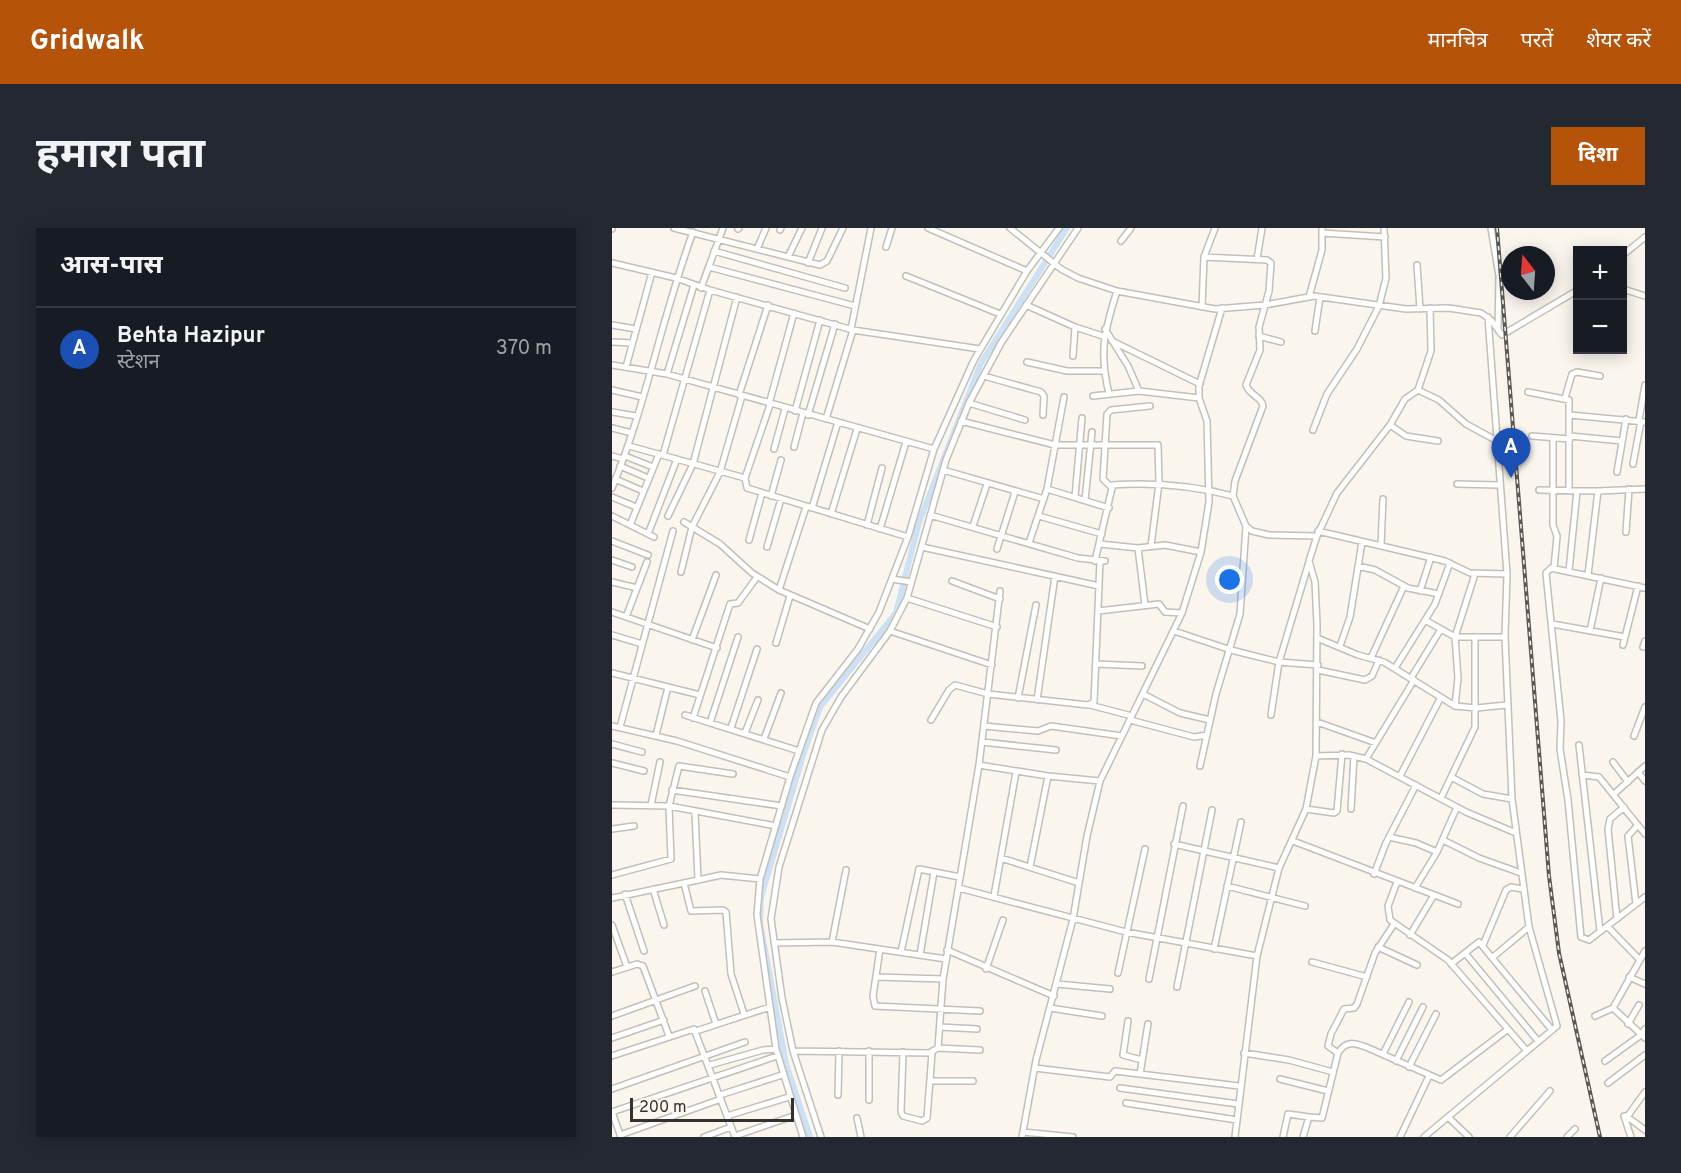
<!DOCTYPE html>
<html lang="hi">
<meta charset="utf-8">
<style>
:root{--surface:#171b24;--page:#242831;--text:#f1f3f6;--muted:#9ea1a6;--line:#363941;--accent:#b45309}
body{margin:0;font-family:Overpass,"Noto Sans Devanagari",sans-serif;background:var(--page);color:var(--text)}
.controls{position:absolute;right:18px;top:18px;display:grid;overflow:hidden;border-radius:0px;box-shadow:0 3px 15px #0003}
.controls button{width:54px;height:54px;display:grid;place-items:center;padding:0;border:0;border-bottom:2px solid var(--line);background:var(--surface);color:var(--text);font:30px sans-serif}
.compass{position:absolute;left:889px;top:18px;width:54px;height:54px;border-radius:50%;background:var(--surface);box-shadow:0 3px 15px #0003;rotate:343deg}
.scale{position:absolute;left:18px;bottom:15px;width:164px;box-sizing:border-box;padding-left:6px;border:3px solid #33312e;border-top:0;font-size:16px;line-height:21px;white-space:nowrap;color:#33312e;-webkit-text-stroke:4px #faf6ee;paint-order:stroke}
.you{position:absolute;left:618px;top:352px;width:21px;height:21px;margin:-15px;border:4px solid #fff;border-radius:50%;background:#1a73e8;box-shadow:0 0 0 9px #1a73e833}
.badge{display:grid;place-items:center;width:39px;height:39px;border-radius:50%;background:var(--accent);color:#fff;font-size:20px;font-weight:700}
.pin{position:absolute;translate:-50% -50px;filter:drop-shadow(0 2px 3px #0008)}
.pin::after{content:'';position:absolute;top:32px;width:21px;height:18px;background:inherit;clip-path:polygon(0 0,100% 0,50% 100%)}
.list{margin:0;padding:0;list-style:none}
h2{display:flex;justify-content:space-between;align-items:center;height:78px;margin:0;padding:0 24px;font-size:26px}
h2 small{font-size:20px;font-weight:400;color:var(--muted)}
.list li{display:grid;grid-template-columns:39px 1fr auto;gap:18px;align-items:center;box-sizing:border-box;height:84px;padding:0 24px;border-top:2px solid var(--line)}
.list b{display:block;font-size:22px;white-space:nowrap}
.list p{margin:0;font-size:20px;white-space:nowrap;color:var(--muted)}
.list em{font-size:20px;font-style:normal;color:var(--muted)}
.map{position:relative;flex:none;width:1033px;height:909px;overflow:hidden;border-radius:0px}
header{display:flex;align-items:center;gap:36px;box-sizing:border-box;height:84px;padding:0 30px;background:var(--accent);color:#fff}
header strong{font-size:28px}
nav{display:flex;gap:33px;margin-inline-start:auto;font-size:21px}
.intro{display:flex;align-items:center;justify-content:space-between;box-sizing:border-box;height:144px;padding:0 36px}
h1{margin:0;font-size:42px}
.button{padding:15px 27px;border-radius:0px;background:var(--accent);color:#fff;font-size:21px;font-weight:700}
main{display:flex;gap:36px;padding:0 36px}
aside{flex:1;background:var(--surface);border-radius:0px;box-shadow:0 3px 15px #0003}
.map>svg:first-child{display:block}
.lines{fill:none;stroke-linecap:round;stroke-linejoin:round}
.canal{stroke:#cce1f5;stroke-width:6}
.minor-casing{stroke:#c3bfb7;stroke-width:8}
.minor{stroke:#fff;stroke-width:5}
.rail-casing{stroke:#5a5854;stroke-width:4}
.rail{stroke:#faf6ee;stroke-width:1.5;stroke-dasharray:4.5;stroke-linecap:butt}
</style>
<header>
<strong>Gridwalk</strong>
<nav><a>मानचित्र</a><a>परतें</a><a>शेयर करें</a></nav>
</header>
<div class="intro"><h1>हमारा पता</h1><a class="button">दिशा</a></div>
<main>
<aside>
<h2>आस-पास<small></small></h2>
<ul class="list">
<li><span class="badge" style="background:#1a4fb4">A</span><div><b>Behta Hazipur</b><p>स्टेशन</p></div><em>370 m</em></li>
</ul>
</aside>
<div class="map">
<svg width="1033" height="909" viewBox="0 0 1033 909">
<rect width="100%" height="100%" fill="#faf6ee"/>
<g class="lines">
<path class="canal" d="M198 909 174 836 148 695 149 669 192 524 208 479 284 385 307 294 369 135 455 0"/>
<defs>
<path id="minor" d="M62 0 208 37 215 33 231 0
M316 0 415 43
M398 0 449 41 466 50 505 63 603 81 653 77 702 68 794 81 837 80 869 85 879 92 890 107 966 62
M879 0 887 48 886 102
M0 1V0
M126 1 127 0
M168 2 169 0
M710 5 773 9
M509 13 519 0
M274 19 280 0
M145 21 154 0
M102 23 233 60
M1011 27 1033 9
M176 29 190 0
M592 29 655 32 659 35 657 63 647 99 648 122 634 157C637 167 650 169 651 178L623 253 621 268 634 298 640 303 657 307 705 308
M645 31 650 0
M0 35 64 50 98 62 241 102 368 121
M196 35 210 0
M805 37 808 81
M97 39 243 78
M294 48 388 86
M89 60 111 0
M1011 61 1033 68
M697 69 710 22V0
M414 77 463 99 491 108
M590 79 592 29 603 0
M0 97 24 101
M239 101 259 0
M493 101 516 138 527 163
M703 103 708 69
M647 108 669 114
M500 113 588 156
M0 114 20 115
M461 128 463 99
M415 134 455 143H492
M0 137 55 146 322 221
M14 139 40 44
M55 146 82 57
M372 148 429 164 432 168 431 187
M0 162 30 169
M806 162 827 172 854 196 887 214
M916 164 957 172V263
M497 166C487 124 492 104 505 63
M127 167 156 77
M481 168 527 163 587 170
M953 170 960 146 965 144 988 148
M357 175 413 192
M157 176 182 85
M158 177 133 250 135 260 296 309
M183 183 208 92
M0 184 24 188
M196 187 223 96
M958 187 1033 194
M214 191 241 102
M1027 192 1033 157
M349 193 443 217H546L547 255 539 318
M778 197 794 208 826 213
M0 200 20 205
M701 202 715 166 745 121 767 78 774 50 772 0
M920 208 958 211
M958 208 1010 213
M941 210V297L945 308 942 340
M17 218 133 250
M182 219 191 185
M162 221 173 181
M51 227 98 62
M0 228 11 231
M13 228 41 239
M1021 236 1029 193
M8 238 36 250
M331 242 432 271
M1005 244 1014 191
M3 251 31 263
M845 256 887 257
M499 257C541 254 580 257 621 268
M0 260C34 178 50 88 81 4
M435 261 497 280
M927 262 986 263 1033 261
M159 268 169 232
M0 269 24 279
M463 269 470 190
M473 272 480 204
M200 280 226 194
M219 286 245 201
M318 287 466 330 493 333
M0 288 42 309
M56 288 81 236 125 69
M427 288 490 306
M72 294 108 316 140 345 167 362 258 401
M18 297 47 226
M255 297 270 240
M361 298 375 256
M268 301 294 214
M706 303 833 333 858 345 895 346
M1014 304 1017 261
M36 306 65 231
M137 312 150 265
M0 313 36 327
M417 315 435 261 452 169
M488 316 526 320 553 317 589 324
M769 317 771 271
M155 319 169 271
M310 319 487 358
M526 320 533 377
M385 321 403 264
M0 332 20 339
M483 333 500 260 491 251 495 186 499 182 538 178
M746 338 763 342 796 360 827 366
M957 343 965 263
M69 344 80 299 108 244 130 168
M976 347 986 263
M280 351 299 354
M340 353 388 371
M0 354 25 360
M1033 360 939 340 934 345 949 493 948 521 956 572 969 709 977 712 1033 669
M167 362 194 279
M808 363 819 329
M295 370 385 399
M486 383 547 376 553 384 570 385
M0 384 105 420
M14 389 35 334
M813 392 843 409H893
M940 396 1013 409
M278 403 380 437
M562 403 619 422 667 434 697 334
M978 403 989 350
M0 407 30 416
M705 410 746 427 772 434 843 478 864 480 895 477
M80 412 104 347
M164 415 178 368
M1011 417 1026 358
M728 418 738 389 750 314
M1031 419 1033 413
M759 430 792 358
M485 436 530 438
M783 440 823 376 838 335
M706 442 753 452 760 448 767 432
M0 445 88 467
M799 450 829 401
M531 466 568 485 598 492
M406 470 424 377
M425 472 443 348
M478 477 520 488
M843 478 846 450 843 409 863 346
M73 487 187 523
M659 487 667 434 706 437
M81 490 118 376 126 375 145 349
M319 492 337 462 343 457 376 466 476 477 482 474 488 333
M518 492 582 509 595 507
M705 494 764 515
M98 495 126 409
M0 498 65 513 178 549
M372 498 426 503 439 498 510 508
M8 499 61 303
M119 500 145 421
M133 505 146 472
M44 507 56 459
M1022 508 1033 479
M152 511 169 465
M370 514 444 522
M0 516 30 524
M967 517 988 703
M704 528 737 527 754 531 854 584 904 605
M754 531 802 452
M1001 534 1016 554
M0 535 32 543
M367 537 436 548 488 553
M588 538 604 466 628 386 634 298
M1026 544 1033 553
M970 547 987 549 1033 606
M788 548 829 469
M839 549 871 566 900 571
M60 562 170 578
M1002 566 1033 538
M829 570 863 499V411
M0 577 57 578 164 598
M39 577 48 534
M694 581 722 585 725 583 730 526
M739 581 742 528
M83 585 86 651
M0 601 22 598
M777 609 804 615 825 624
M831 612 867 630 909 645
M681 613 846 676
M562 616 667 640
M389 630 467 655
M418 639 436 548
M762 646 774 615 804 557
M0 647 59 631 57 578 67 538 121 546
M785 654 776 678 778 692 836 732 915 823
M615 658 693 678
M347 660 514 704 645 728
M803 660 825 624 845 579
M41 661 52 697
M13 666 32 723
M382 668 404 544
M0 670 72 655
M1024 676 1016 608 1026 597
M1005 691 996 601 998 591 1012 579
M0 697 15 739
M995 698 1027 731
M798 707 822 667
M220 714 234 642
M162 715 220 714 334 731
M871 717 894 662 899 659 911 661
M766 719 805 737
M268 721 261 768 263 778 368 783
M602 721 629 594
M335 722 442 768
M289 724 307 641 348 649
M853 725 926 813
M308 727 322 644
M881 729 917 699
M700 734 755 749
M839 736 867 714 940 802
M374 741 391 692
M0 744 25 736 31 738 57 808
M506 745 533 621
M264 749 331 751
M1017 749 1033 756
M537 751 571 578
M445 756 498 761
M565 759 600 582
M93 763 104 796
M438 780 490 788
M1001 780 1033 810
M132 786 119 746 114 684 111 682 79 683 72 655 109 647 148 651
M0 788 83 758
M983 788 1001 780 1033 723
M516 793 511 827 530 832
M1016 796 1027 777
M328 799 365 801
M84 803 158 779
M0 810 52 792
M326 820 368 822
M181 823 317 825 326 820 331 751 367 537 388 363
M257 823V872
M291 824 289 884 291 888 310 893 315 890 320 825
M632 825 677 832 721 844
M726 825 716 818 719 806 732 781 742 780 745 776 763 725 782 696
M771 826 797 774
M0 828 82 801 123 909
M784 833 811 779
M993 833 1029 807 1033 801
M98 837 151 822 164 821
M797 839 824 786
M423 840 498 849 503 843 627 858
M528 846 536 796
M668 851 716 863
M318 853H361
M996 855 1033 827
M508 860 626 876
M0 861 133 814
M108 867 170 847
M226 867 227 823
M514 875 625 892
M0 884 165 828
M0 884 9 909
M115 888 177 869
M1012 888 1019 909
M1014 888 1033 902
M836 889 857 909
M1015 889 1033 864
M245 890 249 909
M411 904 461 909
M8 907 109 871
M123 908 184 887
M92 909 119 899
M191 909 164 821 145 687 148 651 178 549 204 475 246 421 267 384 296 309 322 221 362 132 415 43 447 0
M209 909 181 823 170 770 159 691 167 639 210 502 229 469 278 403 295 370 334 232 357 175 389 115 466 0
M410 909 424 832 461 691 475 608 488 553 570 385 589 324 597 274 595 193 587 170V158L610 80
M623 909 645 728 667 640 694 581 704 528 705 396 703 354 697 333 705 308 725 265 778 197 793 171 806 162 819 123 818 80
M671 909 676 886 697 889
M691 909 697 889 710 890 726 825C734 812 742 815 754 819L829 852 895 802
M788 909 817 848
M812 909 945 798 917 699 900 571 893 409 895 346 876 89
M898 909 938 863
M955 909 963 901"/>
</defs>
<use href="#minor" class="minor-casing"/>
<use href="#minor" class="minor"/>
<defs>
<path id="rail" d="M885 0 937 648 947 725 988 909"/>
</defs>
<use href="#rail" class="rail-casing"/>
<use href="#rail" class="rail"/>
</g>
</svg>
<div class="controls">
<button>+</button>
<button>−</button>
</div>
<svg class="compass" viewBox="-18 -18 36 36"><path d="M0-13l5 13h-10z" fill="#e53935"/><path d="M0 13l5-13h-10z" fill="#9ea1a6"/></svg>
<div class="scale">200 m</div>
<div class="you"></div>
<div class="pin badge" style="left:899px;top:250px;background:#1a4fb4">A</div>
</div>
</main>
